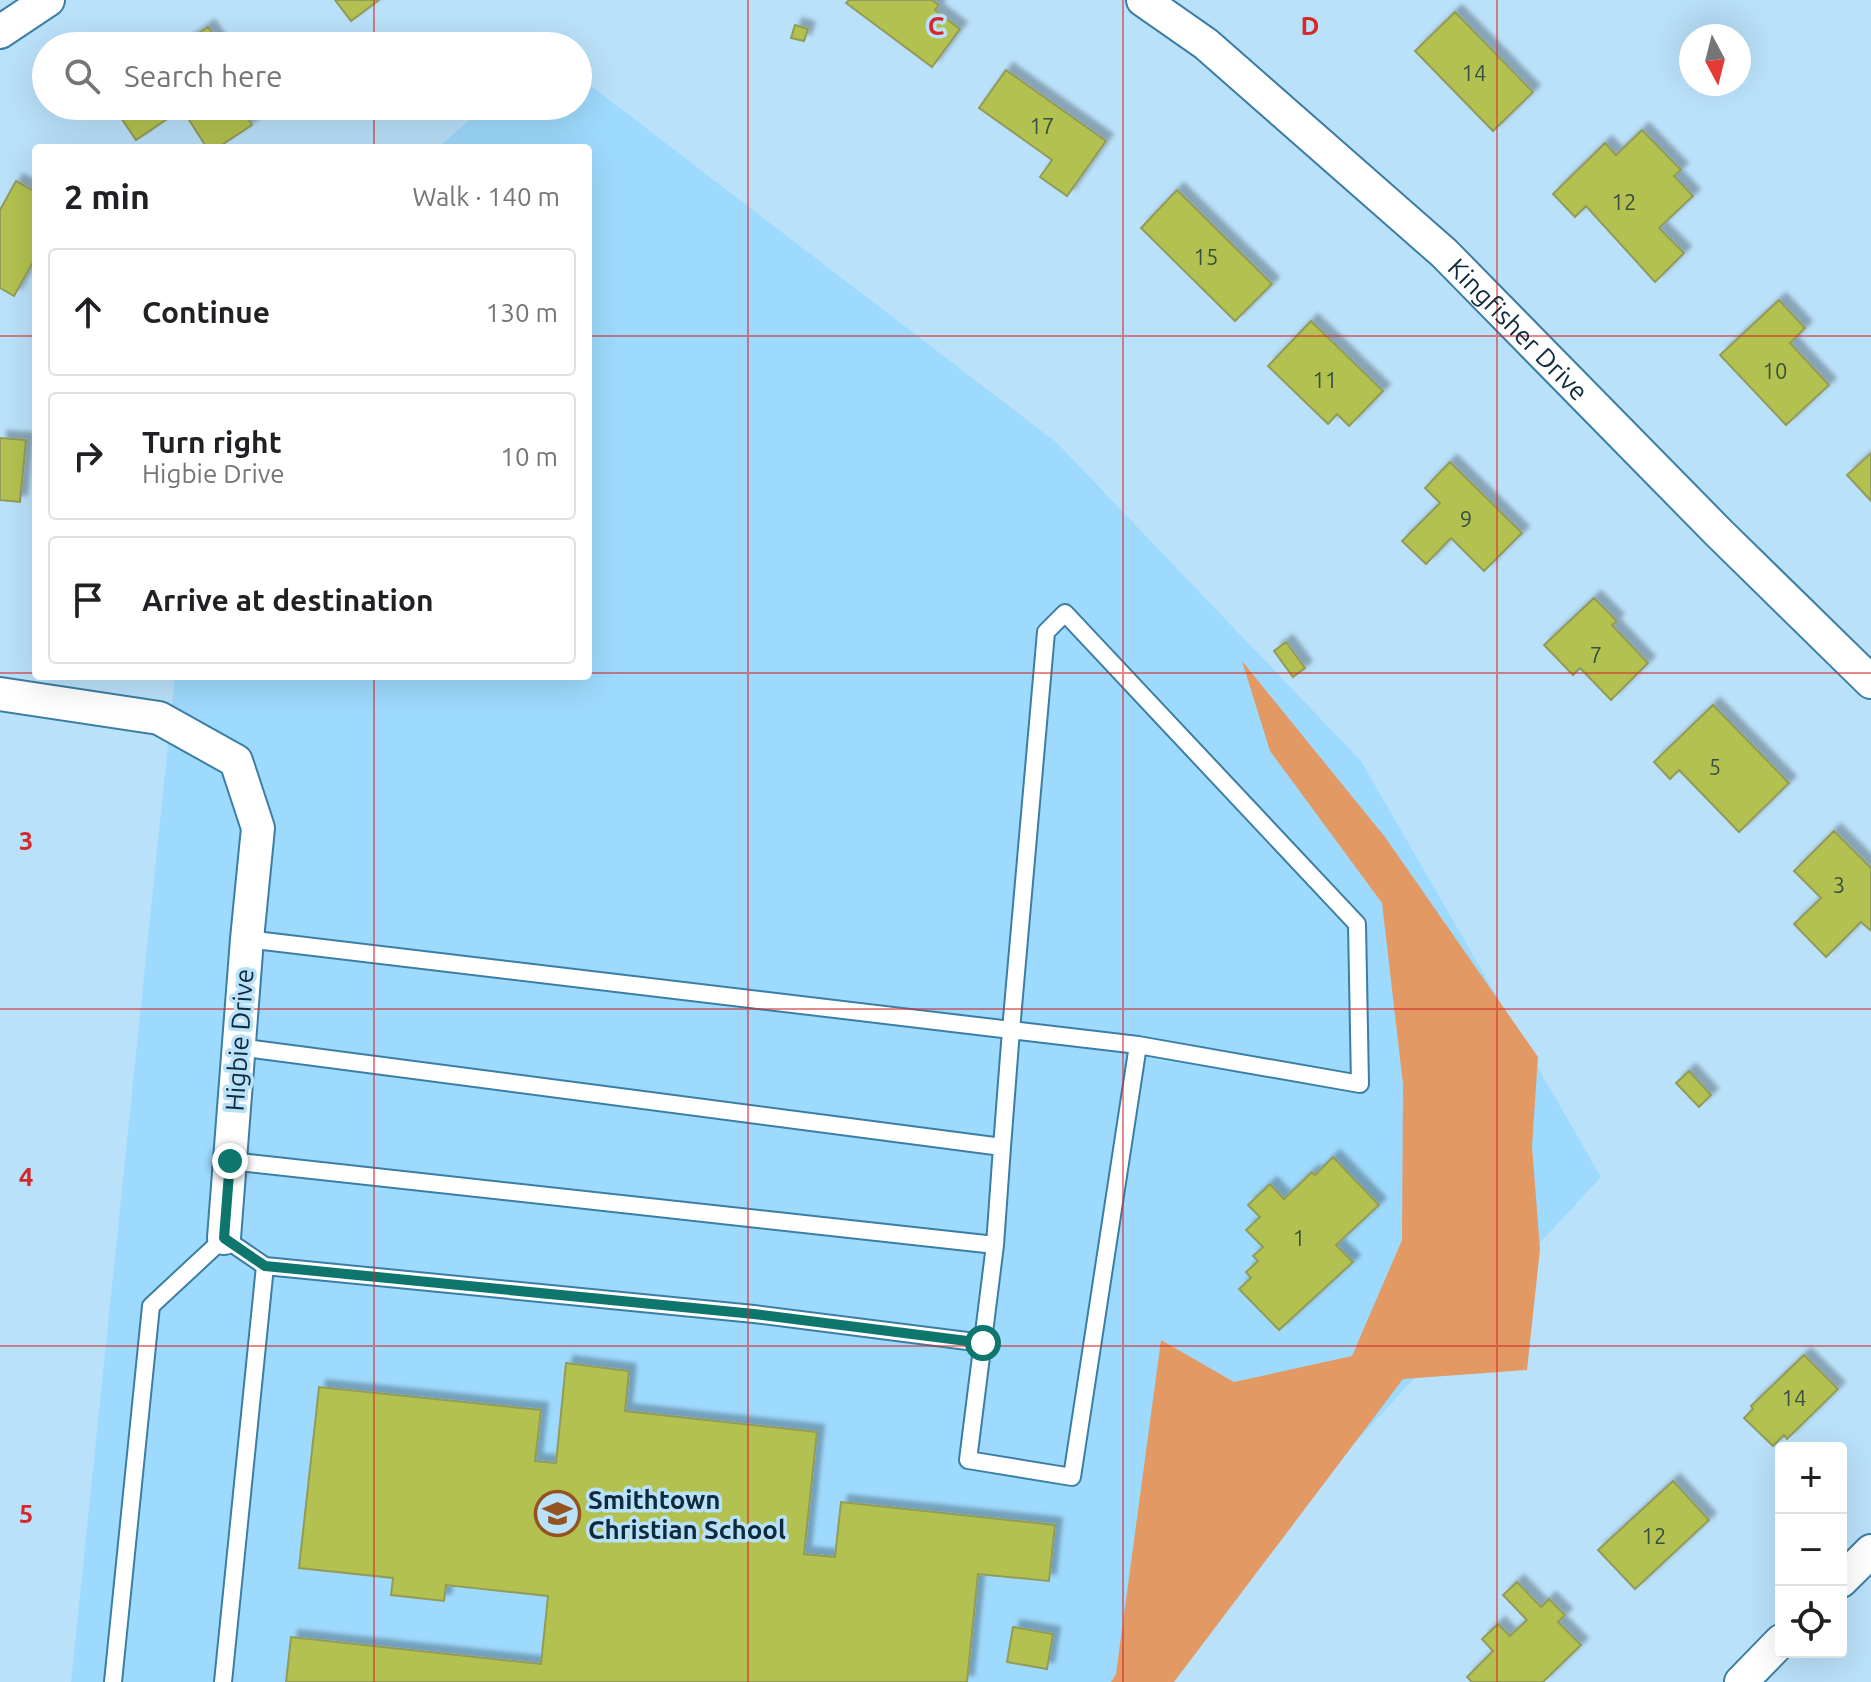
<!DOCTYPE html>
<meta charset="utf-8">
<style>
:root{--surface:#fff;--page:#f2f2f2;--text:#202124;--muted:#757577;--line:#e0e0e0}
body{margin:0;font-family:Ubuntu,sans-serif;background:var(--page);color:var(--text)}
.controls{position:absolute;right:24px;bottom:24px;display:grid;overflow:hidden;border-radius:8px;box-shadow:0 8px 32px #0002}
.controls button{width:72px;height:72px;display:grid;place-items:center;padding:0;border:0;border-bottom:2px solid var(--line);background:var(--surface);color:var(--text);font:40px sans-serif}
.compass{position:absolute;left:1679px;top:24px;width:72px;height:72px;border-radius:50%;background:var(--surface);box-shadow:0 8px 32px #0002;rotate:173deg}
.stop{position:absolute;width:24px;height:24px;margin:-18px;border:6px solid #0f766e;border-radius:50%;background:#fff}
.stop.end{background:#0f766e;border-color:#fff;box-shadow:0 2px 8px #0008}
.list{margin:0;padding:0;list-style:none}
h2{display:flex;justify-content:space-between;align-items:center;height:104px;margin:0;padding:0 32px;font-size:34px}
h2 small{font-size:26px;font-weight:400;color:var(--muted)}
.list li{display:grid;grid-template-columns:52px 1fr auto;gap:24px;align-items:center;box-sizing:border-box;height:128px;margin:0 16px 16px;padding:0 16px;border:2px solid var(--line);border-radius:8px}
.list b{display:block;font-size:30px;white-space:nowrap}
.list p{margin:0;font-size:26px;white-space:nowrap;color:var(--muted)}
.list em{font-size:26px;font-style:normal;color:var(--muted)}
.icon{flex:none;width:44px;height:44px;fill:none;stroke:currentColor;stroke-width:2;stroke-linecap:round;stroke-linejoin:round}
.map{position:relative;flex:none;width:1871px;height:1682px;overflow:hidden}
.search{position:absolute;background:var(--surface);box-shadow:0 8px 32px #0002;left:32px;top:32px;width:560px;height:88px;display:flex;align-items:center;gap:20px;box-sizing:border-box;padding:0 28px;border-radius:44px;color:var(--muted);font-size:30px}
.panel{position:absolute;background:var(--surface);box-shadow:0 8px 32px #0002;left:32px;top:144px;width:560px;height:536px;border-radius:8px}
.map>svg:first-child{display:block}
.built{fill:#9edafe}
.green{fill:#e39964}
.building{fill:#b2c14f;stroke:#929b5a;stroke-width:2;filter:url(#shadow)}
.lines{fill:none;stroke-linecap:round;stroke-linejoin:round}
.service-casing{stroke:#3b7ea4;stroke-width:20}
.minor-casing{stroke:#3b7ea4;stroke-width:36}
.service{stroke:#fff;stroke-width:16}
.minor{stroke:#fff;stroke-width:32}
.route{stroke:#0f766e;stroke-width:10}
.grid{fill:none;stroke:#d62828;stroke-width:2;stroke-opacity:0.55}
.labels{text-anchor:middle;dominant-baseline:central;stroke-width:7;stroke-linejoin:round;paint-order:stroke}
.number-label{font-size:22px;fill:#385040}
.street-label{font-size:26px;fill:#0f2b3b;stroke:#bae1fa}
.poi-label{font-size:26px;font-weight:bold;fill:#0f2b3b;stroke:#bae1fa;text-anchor:start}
.grid-label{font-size:26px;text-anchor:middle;font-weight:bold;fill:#d62828;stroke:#bae1fa;stroke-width:7;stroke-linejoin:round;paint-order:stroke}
</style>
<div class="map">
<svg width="1871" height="1682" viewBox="0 0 1871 1682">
<defs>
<filter id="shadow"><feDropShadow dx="7" dy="-7" stdDeviation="2" flood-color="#0004"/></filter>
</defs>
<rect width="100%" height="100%" fill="#bae1fa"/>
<path class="built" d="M578 76 1057 443 1361 761 1601 1177 1133 1682H71L175 676H588V148H438L485 106H578Z"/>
<path class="green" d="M1242 661 1385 837 1538 1057 1532 1146 1540 1249 1527 1370 1403 1379 1174 1682H1111L1116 1674 1161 1340 1234 1382 1352 1356 1402 1240 1403 1084 1382 903 1270 751Z"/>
<path class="building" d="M335 0H379L351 21Z
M849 0H932L939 5 935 10 960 29 932 67 846 3Z
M1455 12 1533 92 1493 131 1415 51Z
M795 25 808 29 804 41 791 38Z
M208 27 221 46H180Z
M1006 70 1106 141 1067 196 1040 177 1052 160 979 108Z
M113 106H240L252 125 217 148H207L182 109 136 140Z
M1642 130 1681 170 1674 176 1693 196 1659 228 1684 253 1655 282 1586 206 1575 217 1553 194 1605 143 1616 155Z
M16 181 36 192V257L14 296 0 288V210Z
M1177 190 1272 284 1235 321 1141 228Z
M1779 300 1805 328 1790 343 1829 385 1786 425 1720 355Z
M1311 321 1383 391 1349 426 1337 414 1328 424 1268 366Z
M0 438 26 440 20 502 0 500Z
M1871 453V501L1847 475Z
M1450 462 1522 533 1484 571 1451 538 1426 564 1402 541 1440 503 1425 488Z
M1594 598 1617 621 1612 625 1648 663 1611 700 1580 668 1573 675 1544 645Z
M1286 642 1305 668 1293 677 1274 651Z
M1713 705 1789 783 1739 832 1679 770 1670 779 1654 762Z
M1834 831 1871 868V931L1861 922 1826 957 1794 924 1821 898 1794 871Z
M1689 1071 1711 1095 1699 1107 1676 1083Z
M1333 1157 1379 1205 1336 1245 1353 1262 1279 1330 1239 1289 1251 1278 1246 1272 1258 1261 1253 1256 1263 1247 1246 1230 1260 1217 1248 1205 1270 1184 1284 1199 1312 1172 1315 1175Z
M1804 1355 1838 1389 1787 1439 1784 1435 1773 1446 1744 1418 1753 1409 1751 1406Z
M566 1363 629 1371 625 1411 817 1432 804 1554 835 1557 841 1502 1055 1525 1049 1581 978 1574 967 1682H286L291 1637 541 1664 548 1596 446 1585 444 1601 391 1595 393 1578 299 1568 319 1387 541 1410 535 1461 556 1463Z
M1673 1481 1709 1520 1635 1589 1598 1550Z
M1517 1582 1541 1607 1549 1599 1565 1615 1558 1622 1581 1645 1543 1682H1472L1467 1677 1493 1651 1482 1639 1498 1624 1510 1636 1527 1620 1503 1595Z
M1013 1627 1053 1634 1047 1669 1007 1662Z"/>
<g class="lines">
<defs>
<path id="service" d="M238 1047 1002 1147 1011 1030 1138 1045
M230 1161 995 1245 968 1460 1072 1477 1138 1045 1360 1084 1357 924 1065 613 1046 632 1011 1030 247 939
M995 1245 1002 1147
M113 1682 151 1306 224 1238 265 1266 754 1314 983 1343
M223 1682 265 1266"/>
<g id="minor">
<path id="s1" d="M1143 0 1206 44 1444 253 1718 532 1871 682"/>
<path d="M0 32 48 0"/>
<path d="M0 694 159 718 236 761 258 828 247 939 224 1238"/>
<path d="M1841 1581 1871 1551"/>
<path d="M1741 1682 1781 1641"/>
</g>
</defs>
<use href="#service" class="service-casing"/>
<use href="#minor" class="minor-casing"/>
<use href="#service" class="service"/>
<use href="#minor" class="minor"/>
</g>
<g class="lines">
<path class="route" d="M230 1161 224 1238 265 1266 754 1314 983 1343"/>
</g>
<path class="grid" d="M374 0V46M748 0V1682M1123 0V1682M1497 0V1682M374 106V148M0 336H36M588 336H1871M0 673H36M588 673H1871M374 676V1682M0 1009H1871M0 1346H1871"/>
<defs>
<symbol id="school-ring" viewBox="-11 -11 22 22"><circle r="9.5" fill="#bae1fa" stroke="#94531e" stroke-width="1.5"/><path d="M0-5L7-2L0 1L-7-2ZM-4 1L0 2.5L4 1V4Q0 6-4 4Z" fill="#94531e"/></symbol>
</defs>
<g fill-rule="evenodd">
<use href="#school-ring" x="532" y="1488" width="51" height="51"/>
</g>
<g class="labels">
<g class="number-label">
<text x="1474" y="72">14</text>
<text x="1042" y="125">17</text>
<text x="1624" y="201">12</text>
<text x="1206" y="256">15</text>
<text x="1775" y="370">10</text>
<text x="1325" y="379">11</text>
<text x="1466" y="518">9</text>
<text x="1596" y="654">7</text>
<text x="1715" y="766">5</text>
<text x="1839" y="884">3</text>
<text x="1299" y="1237">1</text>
<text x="1794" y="1397">14</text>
<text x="1654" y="1535">12</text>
</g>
<g class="street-label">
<text stroke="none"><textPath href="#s1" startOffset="500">Kingfisher Drive</textPath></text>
<text transform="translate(239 1040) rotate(-86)">Higbie Drive</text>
</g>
<g class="poi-label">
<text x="588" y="1499">Smithtown<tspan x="588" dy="30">Christian School</tspan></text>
</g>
</g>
<g class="grid-label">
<text x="936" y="35">C</text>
<text x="1310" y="35">D</text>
<text x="26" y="850">3</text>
<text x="26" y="1186">4</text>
<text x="26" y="1523">5</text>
</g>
</svg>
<div class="controls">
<button>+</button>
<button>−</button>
<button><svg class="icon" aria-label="locate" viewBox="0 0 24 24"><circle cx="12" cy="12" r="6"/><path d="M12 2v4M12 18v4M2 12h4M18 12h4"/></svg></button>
</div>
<svg class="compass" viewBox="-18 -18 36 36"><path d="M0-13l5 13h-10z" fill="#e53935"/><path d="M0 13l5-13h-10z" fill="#757577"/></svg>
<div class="stop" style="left:983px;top:1343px"></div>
<div class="stop end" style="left:230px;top:1161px"></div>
<div class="search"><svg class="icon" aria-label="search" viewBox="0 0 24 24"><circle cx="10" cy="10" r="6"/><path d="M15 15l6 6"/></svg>Search here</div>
<section class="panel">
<h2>2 min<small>Walk · 140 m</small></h2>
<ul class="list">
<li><svg class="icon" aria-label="ahead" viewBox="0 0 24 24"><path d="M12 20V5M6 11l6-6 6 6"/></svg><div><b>Continue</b></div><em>130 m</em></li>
<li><svg class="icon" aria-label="right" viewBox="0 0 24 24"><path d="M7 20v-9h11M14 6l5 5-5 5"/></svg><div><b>Turn right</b><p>Higbie Drive</p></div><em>10 m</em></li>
<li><svg class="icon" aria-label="arrive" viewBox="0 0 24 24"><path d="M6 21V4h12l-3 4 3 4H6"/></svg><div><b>Arrive at destination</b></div></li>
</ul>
</section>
</div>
